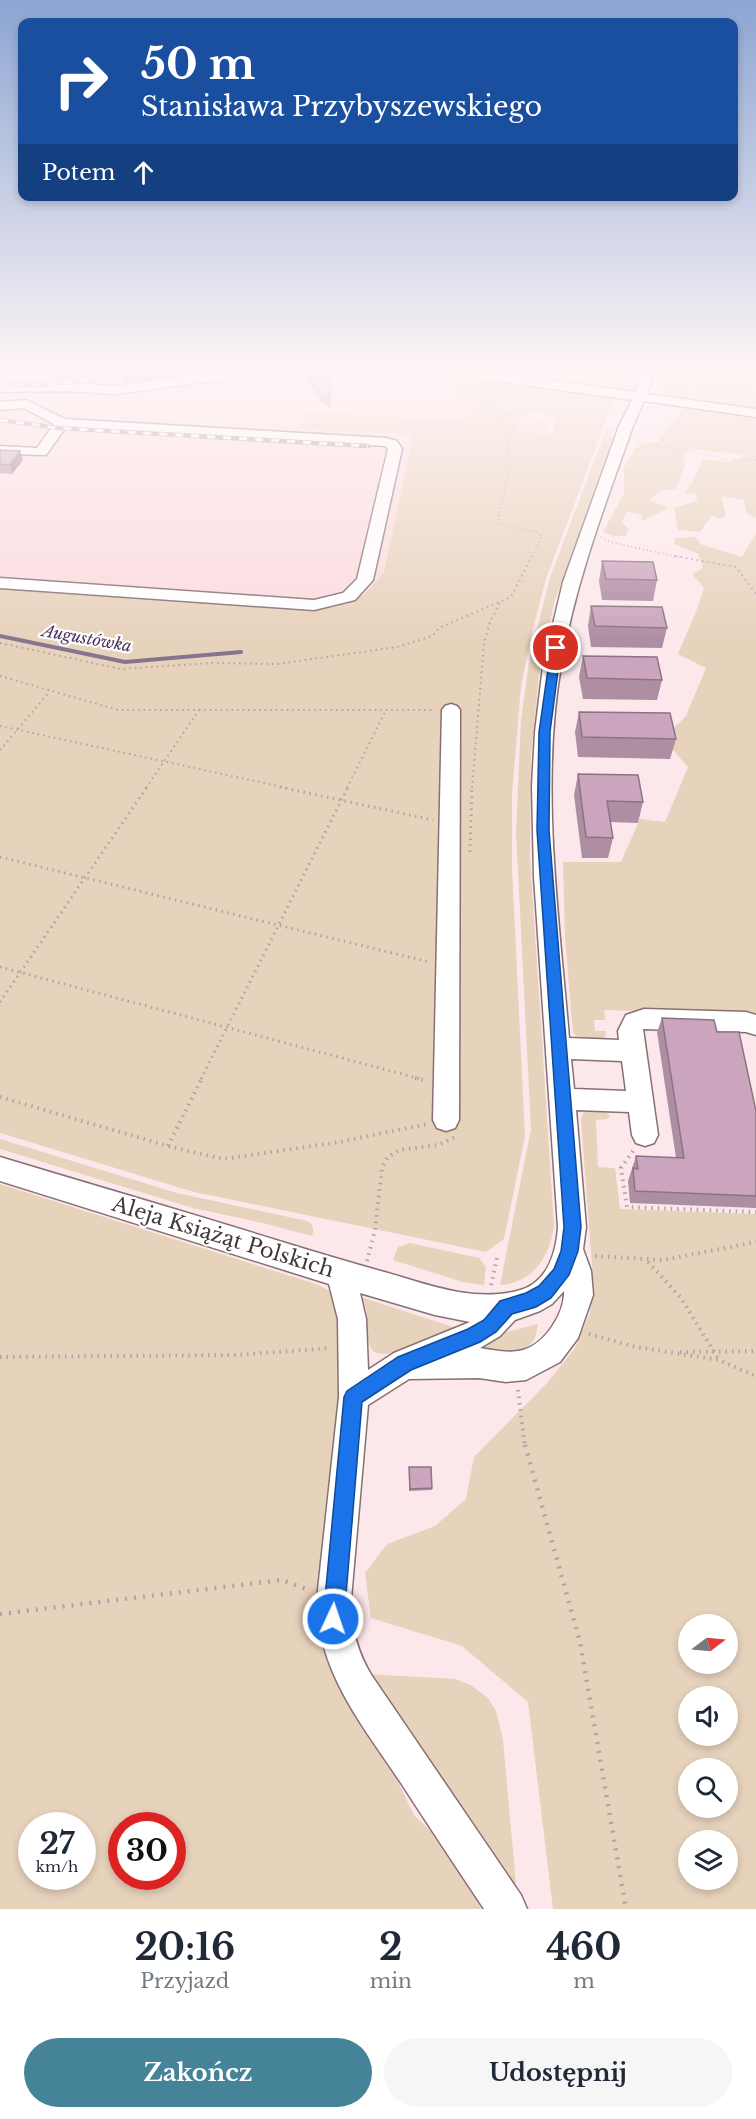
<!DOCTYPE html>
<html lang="pl">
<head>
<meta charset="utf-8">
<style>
	body { margin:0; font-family:"Libre Baskerville",serif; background:#f6f6f7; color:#1f2937; height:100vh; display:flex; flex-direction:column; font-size:22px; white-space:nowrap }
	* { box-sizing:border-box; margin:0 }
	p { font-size:20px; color:#747a83 }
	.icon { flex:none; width:33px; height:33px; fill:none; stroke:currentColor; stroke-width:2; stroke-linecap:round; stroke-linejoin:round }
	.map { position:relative; height:1909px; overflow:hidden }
	.sheet { display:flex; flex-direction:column; background:#fff; flex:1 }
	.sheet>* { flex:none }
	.top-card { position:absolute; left:18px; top:18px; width:720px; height:183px; border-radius:12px; box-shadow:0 3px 9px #0003; background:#1a4fa0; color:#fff; overflow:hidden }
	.needle { width:39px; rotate:74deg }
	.buttons { position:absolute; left:678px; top:1614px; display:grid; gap:12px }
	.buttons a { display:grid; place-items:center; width:60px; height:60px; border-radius:50%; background:#fff; box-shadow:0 3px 9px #0003; font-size:30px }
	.speed { position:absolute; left:18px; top:1812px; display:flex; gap:12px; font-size:30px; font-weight:700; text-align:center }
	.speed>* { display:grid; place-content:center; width:78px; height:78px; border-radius:50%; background:#fff; box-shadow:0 3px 9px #0003; line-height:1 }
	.speed small { font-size:15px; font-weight:400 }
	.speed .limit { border:9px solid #d22; background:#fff; color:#111 }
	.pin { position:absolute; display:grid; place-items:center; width:51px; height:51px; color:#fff; margin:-26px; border:3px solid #fff; border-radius:50%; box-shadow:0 2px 6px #0007 }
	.me { position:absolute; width:66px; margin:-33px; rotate:3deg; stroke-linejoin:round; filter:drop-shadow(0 0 4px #0008) }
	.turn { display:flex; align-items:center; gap:21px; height:126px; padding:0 24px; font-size:27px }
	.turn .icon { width:78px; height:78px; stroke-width:2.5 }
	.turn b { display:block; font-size:42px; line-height:51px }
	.then { display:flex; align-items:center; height:57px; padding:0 24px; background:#0003; gap:12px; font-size:22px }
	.eta { display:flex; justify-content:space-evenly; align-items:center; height:102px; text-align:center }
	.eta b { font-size:36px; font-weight:700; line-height:42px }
	.primary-button { display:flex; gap:12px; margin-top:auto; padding:12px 24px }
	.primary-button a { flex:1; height:69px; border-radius:36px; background:#448398; color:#fff; font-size:24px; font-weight:700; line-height:69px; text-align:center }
	.primary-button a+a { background:#f6f6f7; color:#1f2937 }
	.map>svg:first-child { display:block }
	.built { fill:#fcdbdf }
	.green { fill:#e7d2bc; fill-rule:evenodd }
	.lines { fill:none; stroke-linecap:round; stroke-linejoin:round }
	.stream { stroke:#86758e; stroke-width:4 }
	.minor-casing { stroke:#867073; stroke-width:3 }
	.path-far4 { stroke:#b2a2a5; stroke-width:1.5; stroke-dasharray:1 3; stroke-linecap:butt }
	.path-far3 { stroke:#b2a2a5; stroke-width:2; stroke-dasharray:1.5 4; stroke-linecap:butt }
	.path-far2 { stroke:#b2a2a5; stroke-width:3; stroke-dasharray:1.5 4.5; stroke-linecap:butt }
	.path-far1 { stroke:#b2a2a5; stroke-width:4; stroke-dasharray:1.5 5; stroke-linecap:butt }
	.path { stroke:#b2a2a5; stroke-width:4.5; stroke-dasharray:2 7; stroke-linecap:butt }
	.minor { fill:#fff; fill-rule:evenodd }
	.rail-casing { stroke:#9c8d8f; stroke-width:4.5 }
	.rail { stroke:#fff; stroke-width:3; stroke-dasharray:8; stroke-linecap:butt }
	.wall { fill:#ae8ea3 }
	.shaded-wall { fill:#8d7484 }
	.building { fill:#caa5bd; stroke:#8d7484; stroke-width:1.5 }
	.route { fill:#1a73e8; stroke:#114b97; stroke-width:1.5 }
	.labels { text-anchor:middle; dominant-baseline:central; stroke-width:4.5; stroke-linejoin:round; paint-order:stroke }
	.far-water-label { font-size:16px; font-style:italic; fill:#4e3261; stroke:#fff }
	.near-street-label { font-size:21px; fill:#43393b; stroke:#fff }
</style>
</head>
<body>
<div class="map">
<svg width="756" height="1909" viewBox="0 0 756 1909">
	<rect width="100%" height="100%" fill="#fce8eb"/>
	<g class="built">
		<polygon points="0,374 440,374 475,415 451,420 302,429 413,435 384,572 365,594 335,607 306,608 0,586"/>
		<polygon points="520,418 550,420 548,434 517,432"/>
	</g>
	<g class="green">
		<path d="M440 374H465L481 377 484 374H622V392L615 396 545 582 532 632 521 686 512 794V867L525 1136 504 1239 486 1252 194 1192 0 1133V586L306 608 335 607 365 594 384 572 413 435 301 429 306 412 451 420 475 415ZM544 413 555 420 552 434 517 431 520 418H544L516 417 514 415Z"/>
		<polygon points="665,374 694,374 690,402 665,394 661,386"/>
		<polygon points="697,374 756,374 756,409 694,401"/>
		<polygon points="689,410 756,419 756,518 747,514 744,500 721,496 726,515 720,519 712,515 700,532 678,530 674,508 697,501 696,494 684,493 694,480 703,459 730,462 748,455 691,449 683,455 685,465 676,489 662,490 649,500 669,508 642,521 642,515 627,512 622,522 629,529 626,536 613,536 603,532 624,493 624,467 639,444 658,442 670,422 676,420 681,411"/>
		<path d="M606 430H612L610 436 613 437 554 603 539 674 531 756 530 857 554 1226C550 1256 533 1283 500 1285L531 1129 516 833 521 720 529 662 550 577Z"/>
		<path d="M756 533V1015L604 1010 605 1020H594L595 1031H606L605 1037C597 1043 579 1041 573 1032L565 939 563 862H621L640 819 665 822 688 767 663 739 686 716 706 668 678 654 698 607 704 588 692 574 703 568 698 554 674 544 675 538 696 537 700 544 742 557Z"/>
		<path d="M590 1110 604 1111 610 1116 608 1119 596 1120 598 1167 615 1168 620 1209 756 1214V1909H553L528 1702 462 1646 371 1618 365 1573 387 1544 435 1526 466 1499 474 1457 548 1382 575 1348 590 1313 593 1280 581 1120 583 1113ZM688 1624H728V1664H688ZM688 1696H728V1736H688ZM688 1768H728V1808H688ZM688 1840H728V1880H688Z"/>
		<path d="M0 1139 177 1193 307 1221C314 1225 314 1229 312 1236L267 1224 193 1208 0 1149Z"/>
		<path d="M0 1184 319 1285 334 1294 341 1306 340 1377 321 1620 334 1670 353 1711 387 1759 414 1815 436 1836 474 1894 481 1909H0ZM32 1826H82V1876H32ZM122 1826H172V1876H122Z"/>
		<polygon points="410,1243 479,1258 486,1267 484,1285 463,1282 393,1260 398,1247"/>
		<path d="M361 1297 453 1327 467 1328C447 1335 397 1359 377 1353 372 1352 371 1348 369 1343 364 1328 371 1312 361 1297Z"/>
		<polygon points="538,1324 535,1338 524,1353 499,1356 472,1346 502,1333"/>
		<polygon points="364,1674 456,1679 472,1686 488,1698 496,1711 503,1740 516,1885"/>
	</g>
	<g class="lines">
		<polyline class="stream" points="0,636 125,662 241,652"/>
		<g class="minor-casing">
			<g id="minor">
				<polygon points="206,374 241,374 235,378 115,394 67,391 0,392 0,384 67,383 115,386"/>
				<path d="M468 374H502L635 392 638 386V374H650V386L647 394 756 409V417L644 401 633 426C605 505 575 583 561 666 540 788 559 916 569 1038L619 1040 618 1031 626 1015 644 1009 746 1012 756 1015V1035L746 1032 643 1029 658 1135 654 1143 645 1146 636 1143 632 1135 629 1112 576 1110 586 1227 583 1249 591 1271 593 1295 578 1338 560 1362 526 1380 506 1382 479 1378 409 1379 368 1405 351 1599C351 1628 357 1652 372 1676L521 1895 527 1909H484C456 1867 428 1825 401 1783 363 1726 317 1671 317 1599L339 1397 338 1319 329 1284 0 1181V1157C93 1185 186 1212 279 1241 315 1252 351 1263 388 1273 429 1285 473 1302 517 1291 547 1284 556 1254 558 1227L534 877 532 786 535 732 543 666 563 582 619 426 632 400 474 378ZM571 1059 622 1061 626 1091 574 1089ZM564 1291C565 1313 545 1344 523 1350 509 1354 493 1350 480 1348L500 1336 515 1320 540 1311 552 1304ZM360 1293 435 1315 470 1322 394 1353 368 1370 366 1319Z"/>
				<polygon points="26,400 65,419 386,438 397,441 402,449 373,580 355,600 314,610 0,588 0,578 314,600 343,593 357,579 388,449 385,446 66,427 46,455 0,454 0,446 37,448 54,424 24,408 0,410 0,402"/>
				<polygon points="451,704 457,706 460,710 459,1120 455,1128 446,1131 437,1128 433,1120 442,710 445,706"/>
			</g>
		</g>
		<g class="path-far4">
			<polyline points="477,387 501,415 525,416"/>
			<polyline points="495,411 508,442 510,466 498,521 501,525 537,532 542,537 531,558"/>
			<polyline points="637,441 726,459 756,460"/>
			<polyline points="634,450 651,445"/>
			<polyline points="601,537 611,542 682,558"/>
		</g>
		<g class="path-far3">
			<polyline points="675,556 736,567 756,594"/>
			<polyline points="0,643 121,669 210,663 277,664 397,647 432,636 439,628 511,597 532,556"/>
			<polyline points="0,676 118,710 434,710"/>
			<polyline points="0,726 287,788"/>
			<polyline points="0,750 50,691"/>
			<polyline points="146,788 199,710"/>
			<polyline points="347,788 386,710"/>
			<polyline points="472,788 484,644 490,622 500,602"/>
		</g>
		<g class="path-far2">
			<polyline points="280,787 433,820"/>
			<polyline points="470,852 472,787"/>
			<polyline points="0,857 429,962"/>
			<polyline points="0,967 421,1079"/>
			<polyline points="0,1002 147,787"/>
			<polyline points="201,1079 348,787"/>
		</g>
		<g class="path-far1">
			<polyline points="415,1078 427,1081"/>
			<polyline points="0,1097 168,1146 223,1159 340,1142 427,1124"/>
			<polyline points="168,1146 202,1078"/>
			<polyline points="633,1151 621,1168 627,1207 756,1212"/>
			<polyline points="595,1256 664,1260 756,1242"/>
			<polyline points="367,1261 375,1230 382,1168 387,1158 399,1150 438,1145 456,1137"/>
			<polyline points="648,1262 681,1298 719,1360"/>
			<polyline points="491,1285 497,1258"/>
			<polyline points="589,1334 636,1347 719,1360 756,1376"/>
			<polyline points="680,1352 756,1351"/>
			<polyline points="0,1357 238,1355 331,1348"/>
			<polyline points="518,1390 525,1447"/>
		</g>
		<g class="path">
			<polyline points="525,1445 580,1642 626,1909"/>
			<polyline points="0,1614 282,1580 309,1590"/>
		</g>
		<use href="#minor" class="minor"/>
		<g class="rail-casing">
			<g id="rail">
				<polyline points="0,385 46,385 146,374"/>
				<polyline points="0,420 58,428 368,446"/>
			</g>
		</g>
		<use href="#rail" class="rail"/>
	</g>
	<g class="wall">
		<polygon points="302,374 337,374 332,376 330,408 320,400"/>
		<polygon points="0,450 20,451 23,460 12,474 0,473"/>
		<polygon points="602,561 657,580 653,601 602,600 599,581"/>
		<polygon points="591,606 667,628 662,648 591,647 588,626"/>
		<polygon points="583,656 662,680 657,700 583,699 579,677"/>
		<polygon points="579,712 676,739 670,759 578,757 575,732"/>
		<polygon points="578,774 643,802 638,823 610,822 613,838 608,858 582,858 574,795"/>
		<polygon points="662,1018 717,1032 756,1111 756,1208 630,1203 628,1181 636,1156 676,1158 657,1032"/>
		<polygon points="409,1467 432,1488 432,1490 409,1491"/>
	</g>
	<g class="shaded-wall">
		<polygon points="58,374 92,374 93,376 59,380"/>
		<polygon points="136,374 184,374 184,375 123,383 122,376"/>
		<polygon points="20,451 23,460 12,474 10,465"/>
	</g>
	<g class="building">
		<polygon points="122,374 136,374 122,376"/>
		<polygon points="307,374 331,374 330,399 319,392"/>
		<polygon points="0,450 20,451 10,465 0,464"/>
		<polygon points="602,561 653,562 657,580 606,579"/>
		<polygon points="591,606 662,607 667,628 595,626"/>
		<polygon points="583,656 657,657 662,680 587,678"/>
		<polygon points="579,712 670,713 676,739 582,737"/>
		<polygon points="578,774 638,775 643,802 607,801 613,838 586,837"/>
		<polygon points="662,1018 714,1020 717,1032 739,1032 756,1111 756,1196 635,1191 633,1168 638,1169 636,1156 684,1158"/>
		<polygon points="409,1467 431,1467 432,1488 410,1489"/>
	</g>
	<linearGradient id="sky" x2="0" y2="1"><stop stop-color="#8ca5d2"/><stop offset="0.58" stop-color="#fef5f6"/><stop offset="1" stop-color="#fef5f6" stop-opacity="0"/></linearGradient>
	<rect width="756" height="641" fill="url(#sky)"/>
	<polygon class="route" points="556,644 561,648 550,732 549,830 581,1227 578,1251 569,1275 551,1298 536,1307 512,1314 496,1332 480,1342 411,1370 362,1402 344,1619 341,1626 333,1629 326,1626 323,1619 344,1397 347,1391 398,1357 468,1329 484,1320 500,1301 526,1293 539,1286 554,1269 561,1251 564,1227 537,830 539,732 551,648"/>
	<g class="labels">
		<g class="far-water-label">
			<text transform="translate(87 638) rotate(10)">Augustówka</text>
		</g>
		<g class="near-street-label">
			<text transform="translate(223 1237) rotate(17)">Aleja Książąt Polskich</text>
		</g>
	</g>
</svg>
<div class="buttons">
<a><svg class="needle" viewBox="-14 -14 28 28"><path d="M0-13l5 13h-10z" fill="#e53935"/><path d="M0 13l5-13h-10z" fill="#747a83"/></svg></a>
<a><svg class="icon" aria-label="sound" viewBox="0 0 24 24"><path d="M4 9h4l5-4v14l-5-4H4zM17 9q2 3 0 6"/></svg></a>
<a><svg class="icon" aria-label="search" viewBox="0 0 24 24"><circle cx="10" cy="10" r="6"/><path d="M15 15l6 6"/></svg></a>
<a><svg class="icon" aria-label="layers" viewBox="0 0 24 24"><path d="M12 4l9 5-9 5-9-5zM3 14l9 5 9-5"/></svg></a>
</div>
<div class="speed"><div>27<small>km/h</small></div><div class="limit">30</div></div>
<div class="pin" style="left:556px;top:648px;background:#d93025"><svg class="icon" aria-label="arrive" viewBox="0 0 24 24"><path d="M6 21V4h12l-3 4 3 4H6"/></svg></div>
<svg class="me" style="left:333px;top:1619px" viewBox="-20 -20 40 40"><circle r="17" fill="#1a73e8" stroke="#fff" stroke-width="3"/><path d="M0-11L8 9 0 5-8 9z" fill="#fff"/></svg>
<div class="top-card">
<div class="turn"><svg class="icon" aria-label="right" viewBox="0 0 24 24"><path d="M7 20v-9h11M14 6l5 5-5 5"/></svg><div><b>50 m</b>Stanisława Przybyszewskiego</div></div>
<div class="then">Potem<svg class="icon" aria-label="ahead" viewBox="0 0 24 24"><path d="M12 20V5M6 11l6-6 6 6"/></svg></div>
</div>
</div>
<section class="sheet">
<div class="eta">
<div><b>20:16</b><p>Przyjazd</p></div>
<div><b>2</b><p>min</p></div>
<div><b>460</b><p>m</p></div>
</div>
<div class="primary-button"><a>Zakończ</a><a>Udostępnij</a></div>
</section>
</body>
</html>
